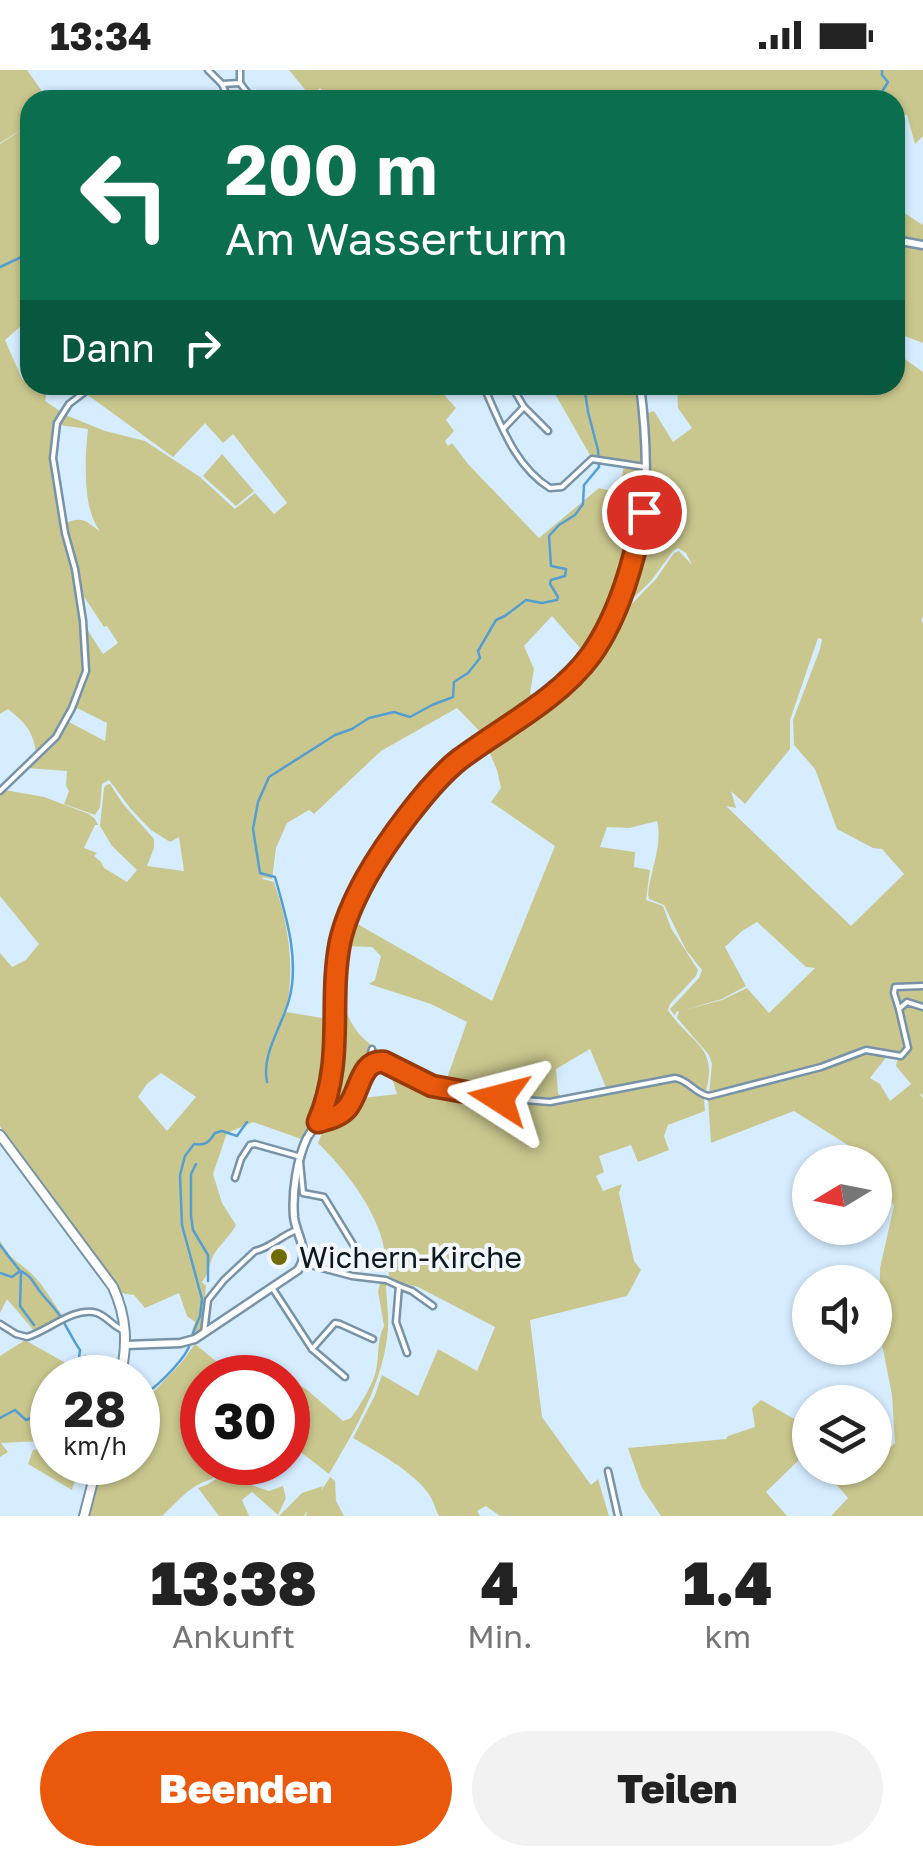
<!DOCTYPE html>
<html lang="de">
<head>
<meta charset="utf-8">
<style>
	body { margin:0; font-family:"Golos Text",sans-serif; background:#f2f2f2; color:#222; height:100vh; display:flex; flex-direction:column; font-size:38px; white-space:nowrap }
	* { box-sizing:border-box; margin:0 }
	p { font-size:32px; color:#767676 }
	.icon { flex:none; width:55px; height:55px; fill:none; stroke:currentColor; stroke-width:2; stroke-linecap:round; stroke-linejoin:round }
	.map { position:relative; height:1446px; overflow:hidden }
	.details { display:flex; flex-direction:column; background:#fff; flex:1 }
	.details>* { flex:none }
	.top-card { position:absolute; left:20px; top:20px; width:885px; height:305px; border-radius:30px; box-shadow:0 2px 8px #0004; background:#0b6e4f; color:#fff; overflow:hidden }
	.needle { width:65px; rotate:260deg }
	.buttons { position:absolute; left:792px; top:1075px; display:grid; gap:20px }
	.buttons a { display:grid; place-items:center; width:100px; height:100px; border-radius:50%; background:#fff; box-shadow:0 2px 8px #0004; font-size:50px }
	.speed { position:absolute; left:30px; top:1285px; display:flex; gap:20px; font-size:50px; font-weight:700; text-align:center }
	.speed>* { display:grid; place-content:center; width:130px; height:130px; border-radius:50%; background:#fff; box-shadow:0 2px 8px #0004; line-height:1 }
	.speed small { font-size:25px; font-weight:400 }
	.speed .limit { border:15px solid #d22; background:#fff; color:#111 }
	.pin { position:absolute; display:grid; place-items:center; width:85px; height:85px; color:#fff; margin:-42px; border:5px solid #fff; border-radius:50%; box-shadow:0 2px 10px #0007 }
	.me { position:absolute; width:110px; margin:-55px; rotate:279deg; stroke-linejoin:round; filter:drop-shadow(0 0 8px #0008) }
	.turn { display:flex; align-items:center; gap:35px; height:210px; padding:0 40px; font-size:45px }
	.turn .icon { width:130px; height:130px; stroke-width:2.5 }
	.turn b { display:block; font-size:70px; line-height:85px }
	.then { display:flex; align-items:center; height:95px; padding:0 40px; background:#0003; gap:20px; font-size:38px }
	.eta { display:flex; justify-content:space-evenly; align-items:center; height:170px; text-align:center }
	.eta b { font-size:60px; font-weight:800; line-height:70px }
	.cta { display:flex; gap:20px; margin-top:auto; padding:20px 40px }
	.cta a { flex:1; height:115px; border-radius:60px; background:#ea580c; color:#fff; font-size:40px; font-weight:800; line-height:115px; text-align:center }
	.cta a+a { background:#f2f2f2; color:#222 }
	.status { display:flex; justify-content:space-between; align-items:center; height:70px; padding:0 50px; background:#fff; direction:ltr }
	.status svg { height:28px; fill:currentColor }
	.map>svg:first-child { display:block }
	.green { fill:#cac78e; fill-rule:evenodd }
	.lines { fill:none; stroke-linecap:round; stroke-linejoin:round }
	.stream { stroke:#559ed1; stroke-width:2.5 }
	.street-casing { stroke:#7893a7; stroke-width:9 }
	.secondary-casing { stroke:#7893a7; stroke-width:11 }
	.primary-casing { stroke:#7893a7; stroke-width:12 }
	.street { stroke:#fff; stroke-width:4 }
	.secondary { stroke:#fff; stroke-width:6 }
	.primary { stroke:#fff; stroke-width:8 }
	.route-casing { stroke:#983908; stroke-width:25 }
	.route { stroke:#ea580c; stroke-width:18 }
	.poi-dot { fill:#706a05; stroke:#f2f7fc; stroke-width:4 }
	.labels { text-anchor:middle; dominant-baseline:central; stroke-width:8; stroke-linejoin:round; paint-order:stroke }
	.poi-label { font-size:30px; fill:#0d181f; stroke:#f2f7fc; text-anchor:start }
</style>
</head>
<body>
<div class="status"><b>13:34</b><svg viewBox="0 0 49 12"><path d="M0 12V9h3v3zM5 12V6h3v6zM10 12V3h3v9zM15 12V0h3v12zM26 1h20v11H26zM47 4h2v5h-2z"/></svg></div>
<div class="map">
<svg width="923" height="1446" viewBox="0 0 923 1446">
	<rect width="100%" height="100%" fill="#d6edff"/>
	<g class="green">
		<path d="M0 0H27L48 30H30V248L5 270 22 309 30 303V315H48L45 331 60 341C38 406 77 492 82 560 83 575 87 591 83 606 80 618 73 630 68 641 60 658 51 672 36 683 33 660 25 653 8 639L0 644V74L29 55 0 73Z"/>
		<polygon points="289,0 923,0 923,66 915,74 907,45 899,43 895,47 899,69 895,75 895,30 330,30 320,18 311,27"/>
		<polygon points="895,137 923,155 923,172 895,167"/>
		<polygon points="895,172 923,177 923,273 902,265 895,275"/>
		<path d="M895 282 923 302V547L921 550 923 553V915L914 914 913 916 923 917V1025L919 1023 923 1028V1446H831L848 1428 822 1398H875V1390L895 1373 892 1325 879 1259 880 1198 894 1136 875 1100V1092H872L870 1089 794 1041 711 1073 708 1028 786 1008 837 990 875 980 888 985 870 1008 880 1014 890 1031 911 1014 896 996 897 991 907 981H901L894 986 876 977 836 988 790 1004 709 1024 712 994 709 985 677 948 679 941 676 942 675 946 670 939 699 908 702 900 686 880 664 835 649 829 648 825C650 801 663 775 657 751L629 758 607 757 600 777 635 782 634 797 650 800 646 830 663 836 671 858 698 900 696 906 670 934 668 940C690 974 720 975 705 1024L678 1006 607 1020 590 979 556 999 558 1023 563 1029C535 1033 453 1022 427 1011 412 1004 398 996 384 988 349 992 362 1036 325 1047 326 1035 332 1021 334 1008 338 978 339 948 339 917 350 964 362 971 402 994 417 1002 429 1009 446 1011L467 952 431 934 369 914 375 910 381 886 372 877 342 876C345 840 369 806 389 777L366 819 354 852 492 931 555 776 491 732 501 718 497 700 486 674 538 636 599 576 611 555 656 509 674 483 679 481 692 495 686 483 678 478 673 481 651 511 616 545 647 444 645 344 654 341 673 372 692 358 678 338 677 315H895ZM818 568 822 569 820 579 793 650 794 675 815 699 837 759 873 778 882 779 904 804 851 856 726 736 736 738 731 721 745 734 790 679V650ZM757 852 806 897 815 898 769 943 747 918 722 930 684 940 722 929 746 916 725 877 742 861Z"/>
		<path d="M136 315H435L456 338 446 350 454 361 445 371 448 376 452 373 468 394 539 468 599 418 619 423 624 395 643 398C643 463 621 532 587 586L552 546 524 576 534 599 530 623 537 633 486 668 457 638 381 681 314 744 309 740 287 753 276 778 272 809 262 807 263 809 274 812C289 856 295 897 286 942L334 950C331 993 329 1033 301 1069L253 1052 227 1063 213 1104 222 1133 236 1155C230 1166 217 1178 213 1186 209 1195 209 1203 202 1212L206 1216 202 1261 195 1268H190L195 1252 187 1246 179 1223 145 1238 134 1225 120 1223 104 1196 15 1081 0 1056V883L12 897 26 890 39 874 0 826V724L5 720 44 727 89 744 95 749 98 755H95L84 778 97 783 94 786 101 792 104 798 127 812 137 800 112 776 100 756 104 718 106 715 110 714 123 734 154 769V778L147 796 184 801 179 767 170 772 151 760 130 738 109 710 102 714 100 737 95 745 64 734 69 721 66 716 67 701 26 698 51 674 67 651 105 671 107 653 75 637 88 600 85 556 103 584 118 573 107 556 104 557 79 519 66 453C84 445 87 453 100 461 82 439 85 386 88 359L59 355 63 344 105 361 145 371 200 407 235 439 255 423 274 444 287 433 233 364 223 373 205 353 173 387 85 323C101 314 119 319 136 315ZM161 1003 196 1027 167 1061 138 1027 147 1014Z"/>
		<polygon points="550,315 638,315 641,348 641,392 637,394 591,387"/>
		<polygon points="222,384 254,421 236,436 203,406"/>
		<path d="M388 996 429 1017 486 1028 546 1034 675 1009 704 1028 705 1041 668 1055 664 1066 669 1080 638 1092 631 1075 599 1086 604 1102 596 1106 603 1121 622 1114 619 1123 634 1191 641 1200 627 1226 530 1250 542 1347 591 1415 598 1409 609 1446H500L486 1436 477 1441 480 1446H439C435 1439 433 1429 428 1423 410 1399 378 1383 353 1368L375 1325 382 1305 418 1326 438 1279 477 1301 495 1257 418 1217 390 1210C387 1195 385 1178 380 1163 368 1129 344 1099 318 1073L323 1060 342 1048 355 1029 397 1024Z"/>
		<polygon points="0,1171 10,1186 31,1203 41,1214 64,1248 36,1263 7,1229 0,1243"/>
		<path d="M381 1211H386C386 1227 389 1243 388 1259 384 1312 355 1360 329 1404L298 1380 288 1366V1309L306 1319 343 1351 351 1348C360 1335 370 1320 375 1304 380 1288 376 1271 384 1256L378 1221Z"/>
		<polygon points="25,1270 78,1300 85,1284 107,1304 116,1307 52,1308 52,1359 38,1364 42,1371 1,1373 8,1382 0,1387 0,1286"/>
		<path d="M195 1274 228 1301 231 1307H223L213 1302 211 1307 202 1308V1354L199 1358 202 1362V1392L224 1393C212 1415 210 1406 193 1418 182 1425 172 1437 162 1446H88L102 1393 138 1392V1354L159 1357 141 1335 182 1292Z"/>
		<polygon points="761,1330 810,1358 810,1387 805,1384 766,1422 787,1446 661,1446 642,1418 628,1378 726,1369 728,1366 755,1357 752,1338"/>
		<polygon points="52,1376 52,1392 80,1393 72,1420 28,1394 33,1380"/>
		<path d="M227 1393H244L242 1412 269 1421 283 1416 286 1428 278 1445 252 1422 242 1430 249 1446H219L198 1418C214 1413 220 1407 227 1393Z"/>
		<polygon points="330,1407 335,1411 336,1431 344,1446 306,1446 307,1441 304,1446 279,1446 302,1423 323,1416 321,1421"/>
	</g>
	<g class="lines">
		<g class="stream">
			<polyline points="882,0 882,5 888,12 883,20 884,30"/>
			<polyline points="0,197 30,183"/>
			<path d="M267 1012C261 985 282 956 289 930 300 890 286 846 275 807L260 803 253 759 258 732 269 707 335 665 352 659 369 648 394 642 410 647 432 635 453 627 454 612 468 603 480 588 478 581 496 550 505 546 526 530 542 533 557 530 558 527 550 514 551 510 565 506 566 499 551 496 549 466 559 455 575 445 583 434 584 415 599 397 598 380 588 342 584 315"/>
			<polyline points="196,1094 191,1104 191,1146 193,1160 208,1185 208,1211"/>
			<path d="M0 1175 20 1201C33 1206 33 1214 42 1224 49 1233 58 1241 63 1251 69 1261 73 1270 80 1280L79 1288 67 1308"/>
			<polyline points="21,1202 20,1236 34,1255"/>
			<polyline points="0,1203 12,1207 20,1201"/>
			<path d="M193 1263 200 1246 202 1229 182 1155 180 1105 185 1086 194 1074C206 1076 209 1072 215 1063L222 1061 237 1066 247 1052"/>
			<path d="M138 1327C152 1323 182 1292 189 1277"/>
			<polyline points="0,1348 15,1340 26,1350 31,1348 42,1333 52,1326"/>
			<polyline points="31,1348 43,1362 52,1358"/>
		</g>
		<g class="street-casing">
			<g id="street">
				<polyline points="208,0 222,14 240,13"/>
				<polyline points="240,13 253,30"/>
				<polyline points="240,13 240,0"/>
				<polyline points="222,14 229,30"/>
				<polyline points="254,315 258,320"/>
				<path d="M483 315C500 352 514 396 550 418L562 417 592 389 645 397"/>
				<polyline points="511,315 524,337 548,361"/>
				<polyline points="503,359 524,337"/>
				<polyline points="0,721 56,667 72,638 86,601 83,551 75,499 65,463 53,388 57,353 69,334 90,318 133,315"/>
				<polyline points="899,939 894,923 895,917 923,916"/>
				<polyline points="368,995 372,979"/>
				<path d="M318 1052C325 1050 335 1048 341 1043 360 1030 357 999 378 991L438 1018 499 1028 550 1032 675 1008C689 1010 695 1024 709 1026L821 997 866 980 901 986 908 978 899 939 907 932 923 937"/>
				<polyline points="300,1092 303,1123 324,1127 354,1176"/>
				<polyline points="235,1108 241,1089 250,1075 255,1074 301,1087"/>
				<polyline points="303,1193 352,1206 386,1210 399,1216 396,1252 407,1283"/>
				<polyline points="399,1216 412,1221 433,1236"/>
				<polyline points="273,1219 312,1279 345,1307"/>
				<path d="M0 1254 16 1264 27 1267C48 1261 74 1236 97 1243 108 1247 113 1257 125 1261"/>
				<path d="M204 1263 208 1230 224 1210 255 1181C270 1178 282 1165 297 1160"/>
				<polyline points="312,1279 335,1253 340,1254 373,1269"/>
				<polyline points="608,1401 618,1446"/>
			</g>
		</g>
		<g class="secondary-casing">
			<g id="secondary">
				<polyline points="895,170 923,175"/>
				<path d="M309 1065C357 995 317 908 351 836 373 790 416 729 453 694 468 681 487 672 504 660 530 642 558 621 580 597 613 563 639 483 644 437 648 397 645 354 640 315"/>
				<path d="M126 1275 180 1273 195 1269 298 1200C311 1182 296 1165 294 1147 292 1122 297 1089 307 1068"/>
			</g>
		</g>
		<g class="primary-casing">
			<g id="primary">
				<path d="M0 1065 113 1217C127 1248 128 1275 120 1308"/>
				<polyline points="84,1446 98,1392"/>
			</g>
		</g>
		<use href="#street" class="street"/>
		<use href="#secondary" class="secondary"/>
		<use href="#primary" class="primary"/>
	</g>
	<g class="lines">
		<g class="route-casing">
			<path id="route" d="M499 1028 432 1016 384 992C360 989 360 1023 347 1038 339 1047 328 1049 318 1052 345 990 328 934 340 872 345 849 355 828 366 808 385 774 429 713 460 689 503 657 559 629 591 585 620 544 634 490 644 442"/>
		</g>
		<use href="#route" class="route"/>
	</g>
	<circle class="poi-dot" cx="279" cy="1187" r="10"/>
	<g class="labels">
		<g class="poi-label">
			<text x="299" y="1187">Wichern-Kirche</text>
		</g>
	</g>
</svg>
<div class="buttons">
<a><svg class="needle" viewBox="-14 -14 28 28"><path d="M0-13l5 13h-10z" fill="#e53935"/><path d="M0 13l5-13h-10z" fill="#767676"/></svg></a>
<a><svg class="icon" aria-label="sound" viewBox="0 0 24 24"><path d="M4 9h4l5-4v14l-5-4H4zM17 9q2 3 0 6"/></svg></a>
<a><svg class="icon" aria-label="layers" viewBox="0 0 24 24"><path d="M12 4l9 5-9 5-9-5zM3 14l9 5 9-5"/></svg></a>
</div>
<div class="speed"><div>28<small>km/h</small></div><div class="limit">30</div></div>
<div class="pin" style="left:644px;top:442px;background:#d93025"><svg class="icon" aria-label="arrive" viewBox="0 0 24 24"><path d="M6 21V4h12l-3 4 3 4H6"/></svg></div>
<svg class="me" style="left:499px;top:1028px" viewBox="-20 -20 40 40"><path d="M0-17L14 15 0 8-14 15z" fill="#ea580c" stroke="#fff" stroke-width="4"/></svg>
<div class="top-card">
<div class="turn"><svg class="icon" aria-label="left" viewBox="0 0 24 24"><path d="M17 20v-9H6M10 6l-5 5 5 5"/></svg><div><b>200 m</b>Am Wasserturm</div></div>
<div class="then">Dann<svg class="icon" aria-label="right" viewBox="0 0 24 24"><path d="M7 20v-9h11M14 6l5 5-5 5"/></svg></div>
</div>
</div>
<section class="details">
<div class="eta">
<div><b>13:38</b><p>Ankunft</p></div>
<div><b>4</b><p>Min.</p></div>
<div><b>1.4</b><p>km</p></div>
</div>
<div class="cta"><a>Beenden</a><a>Teilen</a></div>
</section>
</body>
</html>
